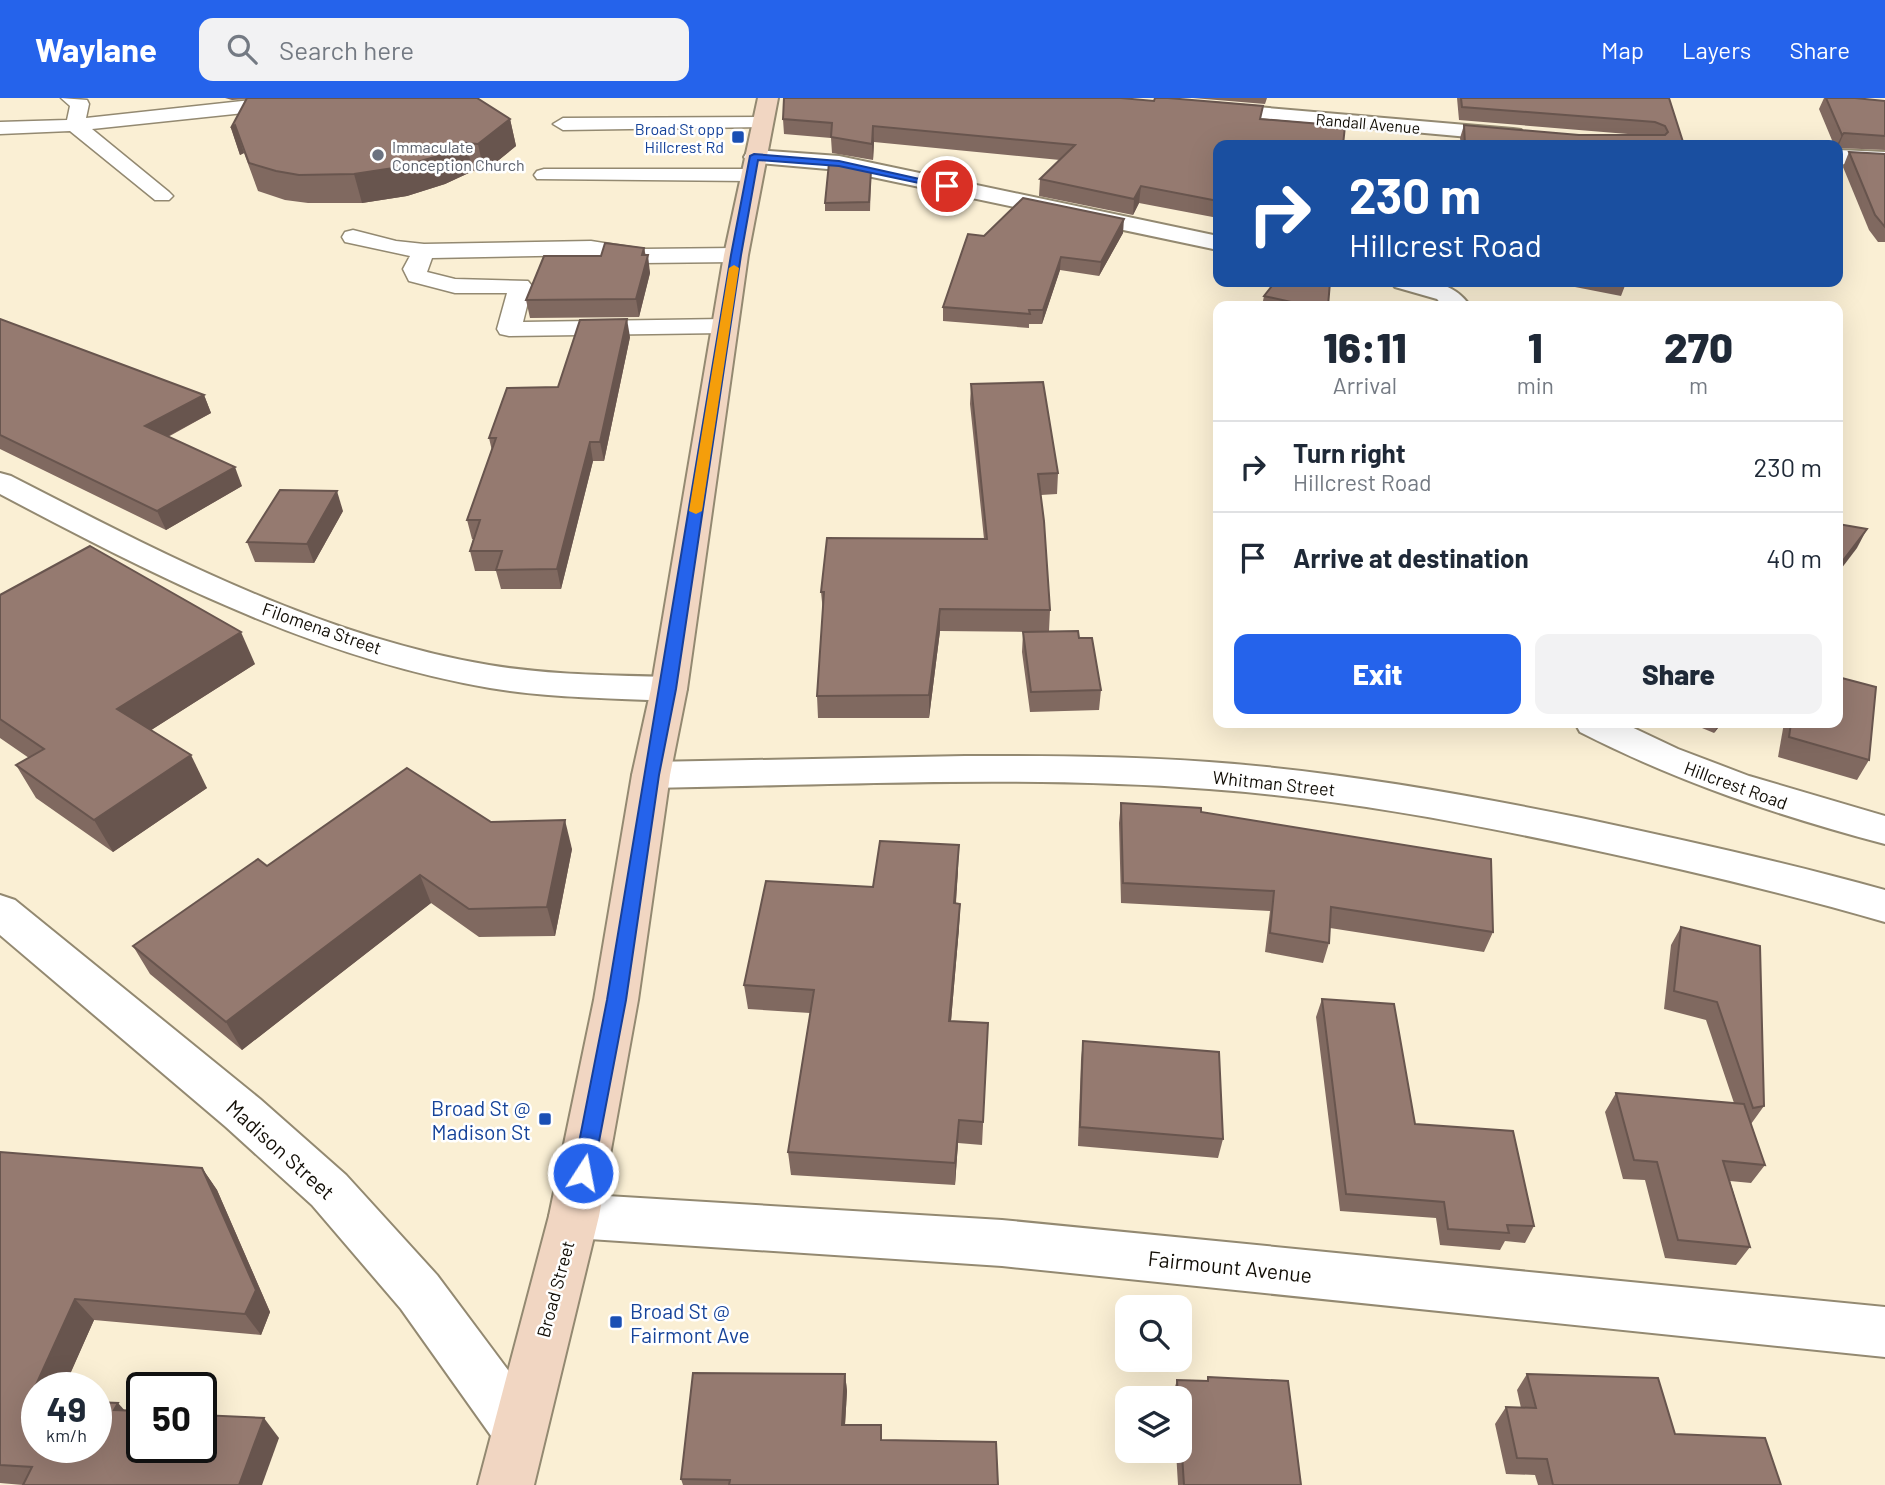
<!DOCTYPE html>
<html lang="en">
<head>
<meta charset="utf-8">
<style>
	body { margin:0; font-family:Barlow,sans-serif; background:#f2f2f3; color:#1f2937; height:100vh; display:flex; flex-direction:column; font-size:26px; white-space:nowrap }
	* { box-sizing:border-box; margin:0 }
	p { font-size:23px; color:#747a83 }
	.icon { flex:none; width:38px; height:38px; fill:none; stroke:currentColor; stroke-width:2; stroke-linecap:round; stroke-linejoin:round }
	.map { position:relative; flex:1; overflow:hidden }
	.panel { position:absolute; left:1213px; top:203px; width:630px; height:427px; display:flex; flex-direction:column; background:#fff; border-radius:14px; box-shadow:0 7px 28px #0002 }
	.panel>* { flex:none }
	.guide { position:absolute; left:1213px; top:42px; width:630px; height:147px; border-radius:14px; box-shadow:0 7px 28px #0002; background:#1a4fa0; color:#fff; overflow:hidden }
	.fabs { position:absolute; left:1115px; top:1197px; display:grid; gap:14px }
	.fabs a { display:grid; place-items:center; width:77px; height:77px; border-radius:14px; background:#fff; box-shadow:0 7px 28px #0002; font-size:35px }
	.speed { position:absolute; left:21px; top:1274px; display:flex; gap:14px; font-size:35px; font-weight:700; text-align:center }
	.speed>* { display:grid; place-content:center; width:91px; height:91px; border-radius:50%; background:#fff; box-shadow:0 7px 28px #0002; line-height:1 }
	.speed small { font-size:18px; font-weight:400 }
	.speed .limit { border:4px solid #111; border-radius:10px; background:#fff; color:#111 }
	.pin { position:absolute; display:grid; place-items:center; width:60px; height:60px; color:#fff; margin:-30px; border:4px solid #fff; border-radius:50%; box-shadow:0 2px 7px #0007 }
	.me { position:absolute; width:77px; margin:-38px; rotate:11deg; stroke-linejoin:round; filter:drop-shadow(0 0 5px #0008) }
	.turn { display:flex; align-items:center; gap:24px; height:147px; padding:0 21px; font-size:32px }
	.turn .icon { width:91px; height:91px; stroke-width:2.5 }
	.turn b { display:block; font-size:49px; line-height:60px }
	.eta { display:flex; justify-content:space-evenly; align-items:center; height:119px; text-align:center }
	.eta b { font-size:42px; font-weight:800; line-height:49px }
	.primary-button { display:flex; gap:14px; margin-top:auto; padding:14px 21px }
	.primary-button a { flex:1; height:80px; border-radius:14px; background:#2563eb; color:#fff; font-size:28px; font-weight:800; line-height:80px; text-align:center }
	.primary-button a+a { background:#f2f2f3; color:#1f2937 }
	ul { padding:0; list-style:none }
	li { display:flex; align-items:center; gap:21px; height:91px; padding:0 21px; border-top:2px solid #e0e1e3 }
	li div { flex:1 }
	li b { display:block; font-size:26px }
	li em { font-style:normal }
	header { display:flex; align-items:center; gap:42px; box-sizing:border-box; height:98px; padding:0 35px; background:#2563eb; color:#fff }
	header strong { font-size:33px }
	nav { display:flex; gap:38px; margin-inline-start:auto; font-size:24px }
	.search { width:490px; height:63px; background:#f2f2f3; display:flex; align-items:center; gap:18px; box-sizing:border-box; padding:0 24px; border-radius:14px; color:#747a83; font-size:26px }
	.map>svg:first-child { display:block }
	.lines { fill:none; stroke-linecap:round; stroke-linejoin:round }
	.service-casing { stroke:#938971; stroke-width:3 }
	.minor-casing { stroke:#938971; stroke-width:4 }
	.secondary-casing { stroke:#938971; stroke-width:4 }
	.service { fill:#fff; fill-rule:evenodd }
	.minor { fill:#fff; fill-rule:evenodd }
	.secondary { fill:#f1d6c2; fill-rule:evenodd }
	.wall { fill:#806960 }
	.shaded-wall { fill:#68554e }
	.building { fill:#957a70; stroke:#68554e; stroke-width:2 }
	.route { fill:#2563eb; stroke:#184099; stroke-width:2 }
	.slow { fill:#f59e0b }
	.transit-dot { fill:#1a4fb4; stroke:#fff; stroke-width:2.5 }
	.worship-dot { fill:#6b7280; stroke:#fff; stroke-width:2.5 }
	.labels { text-anchor:middle; dominant-baseline:central; stroke-width:5; stroke-linejoin:round; paint-order:stroke }
	.far-street-label { font-size:16px; fill:#110d05; stroke:#fff }
	.far-transit-label { font-size:16px; fill:#164399; stroke:#fff; text-anchor:end }
	.far-worship-label { font-size:16px; fill:#5b616d; stroke:#fff; text-anchor:start }
	.street-label { font-size:18px; fill:#110d05; stroke:#fff }
	.near-transit-label { font-size:21px; fill:#164399; stroke:#fff; text-anchor:end }
	.near-street-label { font-size:21px; fill:#110d05; stroke:#fff }
</style>
</head>
<body>
<header>
<strong>Waylane</strong>
<div class="search"><svg class="icon" aria-label="search" viewBox="0 0 24 24"><circle cx="10" cy="10" r="6"/><path d="M15 15l6 6"/></svg>Search here</div>
<nav><a>Map</a><a>Layers</a><a>Share</a></nav>
</header>
<div class="map">
<svg width="1885" height="1387" viewBox="0 0 1885 1387">
	<rect width="100%" height="100%" fill="#faefd4"/>
	<g class="lines">
		<g class="service-casing">
			<g id="service">
				<polygon points="61,0 87,2 89,6 86,20 271,0 296,0 294,4 273,12 92,31 169,94 173,98 169,102 155,102 70,33 0,36 0,24 67,22 70,8"/>
				<polygon points="762,19 772,25 769,29 563,32 553,26 563,20"/>
				<polygon points="544,71 751,71 758,73 761,77 758,81 751,83 537,81 534,77 537,73"/>
				<polygon points="353,132 396,143 424,146 591,143 642,151 736,150 744,152 747,157 744,162 736,164 642,165 591,157 432,160 427,174 455,181 528,183 532,188 523,224 724,221 733,223 736,228 733,233 724,235 509,238 500,236 497,231 507,195 455,195 409,183 403,171 410,158 345,144 342,139 345,134"/>
			</g>
		</g>
		<g class="minor-casing">
			<g id="minor">
				<polygon points="1210,5 1513,31 1521,32 1524,37 1521,42 1513,43 1203,15 1200,11 1203,7"/>
				<polygon points="755,52 839,58 1218,138 1218,152 839,72 747,64 744,59 747,54"/>
				<polygon points="1838,52 1885,54 1885,68 1838,66"/>
				<path d="M1391 184C1422 183 1451 180 1470 208H1443L1437 201 1395 189Z"/>
				<path d="M0 375 11 378C163 456 318 538 489 567 548 577 609 577 669 579L682 583 687 591 682 599 669 603C609 600 549 600 490 590 315 560 155 478 0 396Z"/>
				<path d="M1575 625H1623L1678 651 1749 678 1885 718V746C1779 718 1678 684 1580 634Z"/>
				<path d="M965 658C1046 658 1127 658 1209 664 1334 673 1458 695 1581 720 1683 742 1784 764 1885 792V824C1785 795 1683 771 1580 749 1458 723 1334 700 1209 691 1023 677 837 687 651 690L638 686 632 677 638 668 651 664Z"/>
				<polygon points="0,797 15,802 260,1001 346,1077 437,1177 537,1311 545,1330 537,1349 518,1357 499,1349 401,1211 312,1107 226,1029 0,837"/>
				<polygon points="574,1096 1002,1122 1885,1209 1885,1259 1002,1168 574,1140 557,1134 549,1118 557,1102"/>
			</g>
		</g>
		<g class="secondary-casing">
			<polygon id="secondary" points="758,0 778,0 748,157 687,591 670,677 638,902 599,1118 534,1387 478,1387 549,1118 594,902 632,677 651,591 724,157"/>
		</g>
		<use href="#service" class="service"/>
		<use href="#minor" class="minor"/>
		<use href="#secondary" class="secondary"/>
	</g>
	<g class="wall">
		<polygon points="225,0 477,0 510,21 516,48 484,74 473,73 445,86 407,98 362,105 308,105 285,102 258,93 244,55 240,57 231,30 247,1 232,2"/>
		<polygon points="1193,0 1267,0 1265,6"/>
		<polygon points="1457,0 1669,0 1684,47 1461,47 1460,40 1464,27 1579,37 1640,37 1459,22"/>
		<polygon points="1824,0 1855,0 1885,3 1885,52 1838,50 1838,47 1834,47 1819,11"/>
		<polygon points="783,21 1218,47 1218,120 1139,105 1133,117 1039,98 1040,81 1060,62 874,44 873,62 832,55 831,40 784,36"/>
		<polygon points="1849,54 1885,56 1885,144 1878,144 1869,132 1843,69"/>
		<polygon points="871,82 870,113 825,113 825,105"/>
		<polygon points="1123,135 1099,178 1060,172 1042,226 1029,226 1029,230 943,223 943,209 984,138"/>
		<polygon points="644,150 650,175 639,219 530,220 526,202 601,158"/>
		<polygon points="1577,184 1645,184 1643,188 1626,185 1621,198 1575,189"/>
		<polygon points="1264,198 1328,208 1262,208"/>
		<polygon points="0,221 204,297 211,315 168,339 242,388 166,432 0,351"/>
		<polygon points="630,239 604,363 593,363 561,491 501,491 496,473 475,473 470,453 473,441 472,441 467,422 492,353 489,340 558,289"/>
		<polygon points="971,286 1058,375 1057,396 1041,397 1050,512 1049,533 1079,540 1101,592 1099,612 1030,614 1022,554 1023,534 1034,534 940,533 929,620 818,620 817,598 823,514 821,494 984,441 970,306"/>
		<polygon points="343,413 314,465 255,464 247,444"/>
		<polygon points="0,497 255,566 151,632 207,690 113,754 36,700 16,667 29,660 0,640"/>
		<polygon points="1338,625 1361,625 1361,627"/>
		<polygon points="1690,625 1722,625 1714,635"/>
		<polygon points="1784,625 1838,625 1869,662 1857,682 1778,659"/>
		<polygon points="1121,705 1201,714 1493,834 1484,854 1330,830 1329,845 1323,865 1265,854 1270,813 1121,805 1119,725"/>
		<polygon points="491,724 572,751 555,838 479,839 431,805 242,952 150,876 133,848 267,768"/>
		<polygon points="958,772 956,805 960,806 959,830 951,923 987,948 982,1047 958,1045 955,1087 791,1077 788,1054 810,915 748,911 744,887 873,789"/>
		<polygon points="1681,829 1760,848 1764,1008 1751,1026 1765,1067 1751,1085 1730,1083 1750,1149 1736,1167 1665,1160 1645,1082 1623,1081 1605,1014 1616,995 1734,1005 1706,922 1664,911 1671,847"/>
		<polygon points="1322,901 1415,1026 1534,1128 1525,1145 1505,1143 1500,1152 1440,1147 1436,1120 1340,1113 1316,919"/>
		<polygon points="1083,943 1223,1041 1218,1060 1078,1048 1081,962"/>
		<polygon points="0,1054 202,1070 217,1092 270,1214 261,1237 94,1222 37,1349 125,1312 279,1340 23,1387 0,1385"/>
		<polygon points="845,1276 847,1293 845,1327 881,1327 882,1342 998,1387 683,1387 681,1381"/>
		<polygon points="1527,1276 1675,1336 1781,1387 1538,1387 1535,1377 1506,1376 1495,1326 1506,1309 1521,1310 1517,1292"/>
		<polygon points="1208,1279 1301,1387 1178,1387 1176,1353 1180,1353 1180,1300 1172,1300 1172,1299 1177,1282 1207,1283"/>
	</g>
	<g class="shaded-wall">
		<polygon points="510,21 516,48 484,74 478,46"/>
		<polygon points="235,27 244,55 240,57 231,30"/>
		<polygon points="873,28 874,44 873,62 872,46"/>
		<polygon points="1844,35 1838,49 1838,50 1837,47 1842,37"/>
		<polygon points="466,45 473,73 445,86 407,98 362,105 354,76"/>
		<polygon points="1141,88 1139,105 1133,117 1134,101"/>
		<polygon points="1124,121 1123,135 1099,178 1101,164"/>
		<polygon points="644,150 646,163 648,157 650,175 639,219 636,201"/>
		<polygon points="1061,159 1060,172 1042,226 1043,212"/>
		<polygon points="627,221 630,239 604,363 600,344"/>
		<polygon points="204,297 211,315 153,346 145,328"/>
		<polygon points="590,344 593,363 561,491 557,471"/>
		<polygon points="235,369 242,388 166,432 157,413"/>
		<polygon points="337,393 343,413 314,465 307,446"/>
		<polygon points="1867,431 1857,450 1838,475 1838,469"/>
		<polygon points="940,511 940,533 929,620 929,597"/>
		<polygon points="241,534 255,566 134,643 117,611"/>
		<polygon points="1719,625 1722,625 1714,635"/>
		<polygon points="191,657 207,690 113,754 94,722"/>
		<polygon points="565,722 572,751 555,838 547,809"/>
		<polygon points="959,747 958,772 954,829 954,805"/>
		<polygon points="420,777 431,805 242,952 226,924"/>
		<polygon points="960,806 959,830 949,946 949,923"/>
		<polygon points="959,1022 958,1045 955,1087 955,1065"/>
		<polygon points="202,1070 217,1092 270,1214 261,1237 245,1216"/>
		<polygon points="75,1201 94,1222 64,1290 37,1290 37,1306 30,1300"/>
		<polygon points="845,1276 847,1293 844,1343 842,1327"/>
		<polygon points="118,1305 136,1325 114,1312"/>
		<polygon points="264,1320 279,1340 262,1387 239,1387"/>
	</g>
	<g class="building">
		<polygon points="247,0 477,0 510,21 478,46 466,45 438,58 400,69 354,76 299,77 276,73 249,65 235,27 231,30"/>
		<polygon points="784,0 1121,0 1154,3 1155,0 1168,0 1263,8 1260,21 1345,28 1343,47 1218,47 1218,103 1141,88 1134,101 1040,81 1075,47 873,28 872,46 831,39 832,25 783,21"/>
		<polygon points="1461,0 1669,0 1684,47 1465,47 1464,27 1579,37 1665,37 1668,34 1665,28 1655,24 1462,9"/>
		<polygon points="1826,0 1855,0 1885,3 1885,38 1844,35 1842,37"/>
		<polygon points="1849,54 1885,56 1885,129 1875,117"/>
		<polygon points="829,65 871,73 869,104 825,105"/>
		<polygon points="1023,100 1124,121 1101,164 1061,159 1043,212 1029,212 1030,216 943,209 968,136 984,138"/>
		<polygon points="605,145 644,150 642,157 648,157 636,201 526,202 544,158 601,158"/>
		<polygon points="1275,184 1330,184 1328,208 1309,208 1264,198"/>
		<polygon points="0,221 204,297 145,328 235,369 157,413 0,337"/>
		<polygon points="627,221 600,344 590,344 557,471 496,472 502,453 470,453 480,422 467,422 496,340 489,340 507,290 558,289 580,222"/>
		<polygon points="1043,284 1058,375 1038,376 1044,423 1050,512 940,511 929,597 817,598 824,494 821,494 827,440 987,441 971,286"/>
		<polygon points="280,392 337,393 307,446 247,444"/>
		<polygon points="1838,426 1867,431 1838,469"/>
		<polygon points="90,448 241,534 117,611 191,657 94,722 16,667 44,651 0,621 0,497"/>
		<polygon points="1078,533 1079,540 1092,540 1101,592 1031,594 1023,534"/>
		<polygon points="1838,579 1876,589 1869,662 1789,639 1791,625 1838,625"/>
		<polygon points="407,670 491,724 565,722 547,809 469,811 420,777 226,924 133,848 258,761 267,768"/>
		<polygon points="1121,705 1201,710 1201,714 1491,761 1493,834 1331,809 1329,845 1270,835 1274,793 1123,785"/>
		<polygon points="880,743 959,747 954,805 960,806 949,923 988,925 983,1024 959,1022 955,1065 788,1054 814,892 744,887 766,783 873,789"/>
		<polygon points="1681,829 1760,848 1764,1008 1753,1010 1717,904 1674,893"/>
		<polygon points="1322,901 1394,906 1415,1026 1513,1033 1534,1128 1507,1127 1509,1135 1448,1131 1444,1104 1346,1096"/>
		<polygon points="1083,943 1219,954 1223,1041 1080,1029"/>
		<polygon points="1616,995 1744,1006 1765,1067 1723,1063 1750,1149 1678,1142 1657,1064 1634,1062"/>
		<polygon points="0,1054 202,1070 256,1192 245,1216 75,1201 30,1300 37,1300 37,1349 96,1349 96,1304 118,1305 114,1312 142,1313 142,1349 201,1349 201,1317 264,1320 239,1387 23,1387 32,1369 0,1367"/>
		<polygon points="693,1275 845,1276 842,1327 881,1327 881,1342 996,1344 998,1387 729,1387 730,1382 681,1381"/>
		<polygon points="1527,1276 1658,1280 1675,1336 1765,1340 1781,1387 1553,1387 1547,1361 1517,1360 1506,1309 1536,1310"/>
		<polygon points="1208,1279 1288,1283 1301,1387 1184,1387 1180,1326 1180,1300 1178,1300 1177,1282 1208,1283"/>
	</g>
	<polygon class="route" points="754,56 839,63 951,88 947,91 839,68 758,62 741,157 676,591 659,677 626,902 593,1075 590,1081 583,1084 576,1081 573,1075 607,902 731,157 750,58"/>
	<polygon class="slow" points="734,167 739,170 702,413 696,416 689,413 729,170"/>
	<g class="transit-dot">
		<rect x="731" y="32" width="14" height="14" rx="3.5"/>
		<rect x="538" y="1014" width="14" height="14" rx="3.5"/>
		<rect x="609" y="1217" width="14" height="14" rx="3.5"/>
	</g>
	<circle class="worship-dot" cx="378" cy="57" r="7"/>
	<g class="labels">
		<g class="far-street-label">
			<text transform="translate(1368 25) rotate(5)">Randall Avenue</text>
		</g>
		<g class="far-transit-label">
			<text x="724" y="30">Broad St opp<tspan x="724" dy="18">Hillcrest Rd</tspan></text>
		</g>
		<g class="far-worship-label">
			<text x="392" y="48">Immaculate<tspan x="392" dy="18">Conception Church</tspan></text>
		</g>
		<g class="street-label">
			<text transform="translate(322 530) rotate(19)">Filomena Street</text>
			<text transform="translate(1274 685) rotate(6)">Whitman Street</text>
			<text transform="translate(1736 687) rotate(20)">Hillcrest Road</text>
			<text transform="translate(555 1191) rotate(-75)">Broad Street</text>
		</g>
		<g class="near-transit-label">
			<text x="531" y="1009">Broad St @<tspan x="531" dy="24">Madison St</tspan></text>
			<text x="630" y="1212" text-anchor="start">Broad St @<tspan x="630" dy="24">Fairmont Ave</tspan></text>
		</g>
		<g class="near-street-label">
			<text transform="translate(281 1051) rotate(42)">Madison Street</text>
			<text transform="translate(1230 1168) rotate(6)">Fairmount Avenue</text>
		</g>
	</g>
</svg>
<div class="fabs">
<a><svg class="icon" aria-label="search" viewBox="0 0 24 24"><circle cx="10" cy="10" r="6"/><path d="M15 15l6 6"/></svg></a>
<a><svg class="icon" aria-label="layers" viewBox="0 0 24 24"><path d="M12 4l9 5-9 5-9-5zM3 14l9 5 9-5"/></svg></a>
</div>
<div class="speed"><div>49<small>km/h</small></div><div class="limit">50</div></div>
<div class="pin" style="left:947px;top:88px;background:#d93025"><svg class="icon" aria-label="arrive" viewBox="0 0 24 24"><path d="M6 21V4h12l-3 4 3 4H6"/></svg></div>
<svg class="me" style="left:583px;top:1075px" viewBox="-20 -20 40 40"><circle r="17" fill="#2563eb" stroke="#fff" stroke-width="3"/><path d="M0-11L8 9 0 5-8 9z" fill="#fff"/></svg>
<div class="guide">
<div class="turn"><svg class="icon" aria-label="right" viewBox="0 0 24 24"><path d="M7 20v-9h11M14 6l5 5-5 5"/></svg><div><b>230 m</b>Hillcrest Road</div></div>
</div>
<section class="panel">
<div class="eta">
<div><b>16:11</b><p>Arrival</p></div>
<div><b>1</b><p>min</p></div>
<div><b>270</b><p>m</p></div>
</div>
<ul>
<li><svg class="icon" aria-label="right" viewBox="0 0 24 24"><path d="M7 20v-9h11M14 6l5 5-5 5"/></svg><div><b>Turn right</b><p>Hillcrest Road</p></div><em>230 m</em></li>
<li><svg class="icon" aria-label="arrive" viewBox="0 0 24 24"><path d="M6 21V4h12l-3 4 3 4H6"/></svg><div><b>Arrive at destination</b></div><em>40 m</em></li>
</ul>
<div class="primary-button"><a>Exit</a><a>Share</a></div>
</section>
</div>
</body>
</html>
